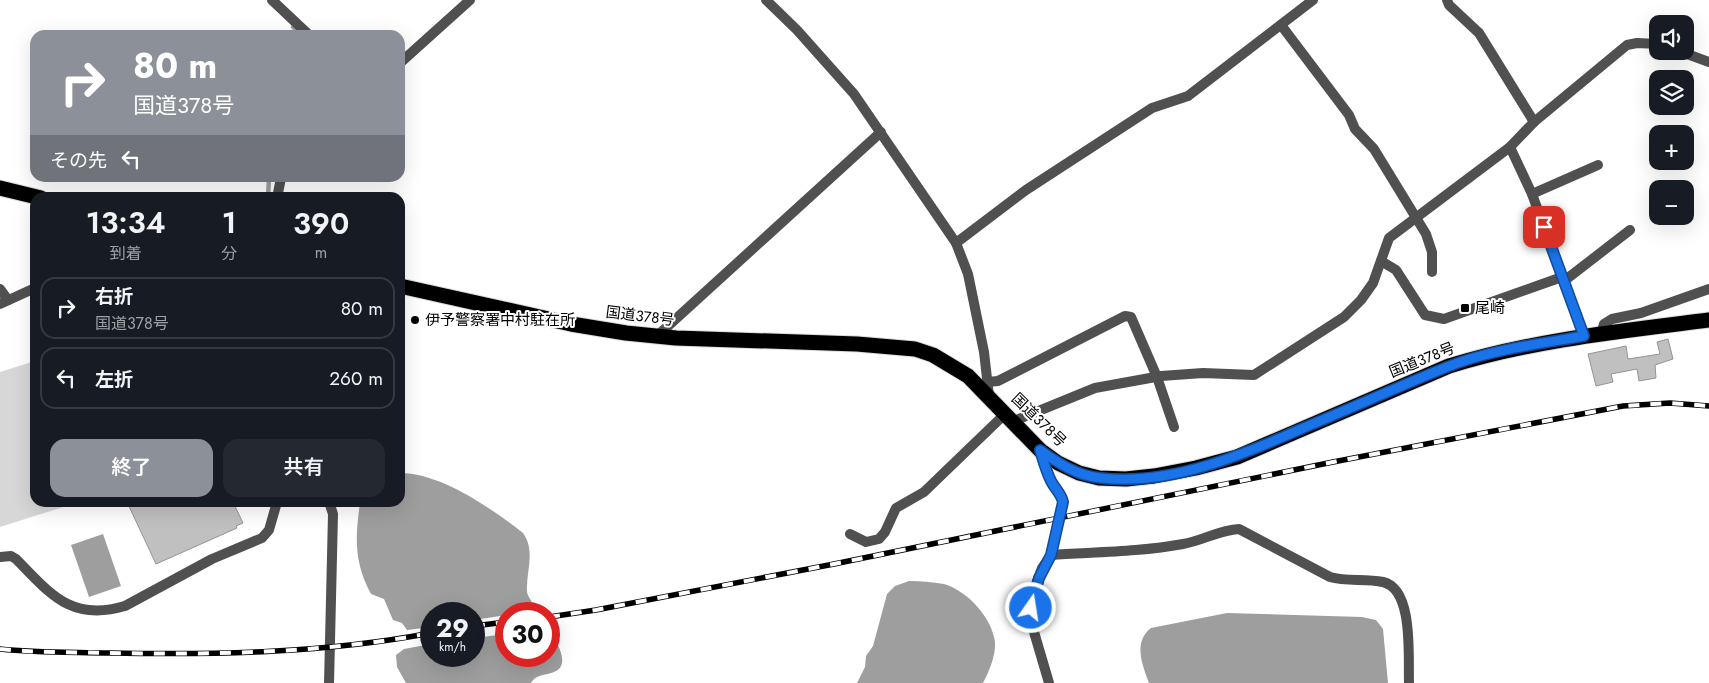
<!DOCTYPE html>
<html lang="ja">
<head>
<meta charset="utf-8">
<style>
	body { margin:0; font-family:Jost,"Noto Sans JP",sans-serif; background:#242831; color:#f1f3f6; height:100vh; display:flex; flex-direction:column; font-size:19px; white-space:nowrap }
	* { box-sizing:border-box; margin:0 }
	p { font-size:16px; color:#9ea1a6 }
	.icon { flex:none; width:28px; height:28px; fill:none; stroke:currentColor; stroke-width:2; stroke-linecap:round; stroke-linejoin:round }
	.map { position:relative; flex:1; overflow:hidden }
	.sheet { position:absolute; left:30px; top:192px; width:375px; height:315px; display:flex; flex-direction:column; background:#171b24; border-radius:15px; box-shadow:0 5px 20px #0002 }
	.sheet>* { flex:none }
	.guide { position:absolute; left:30px; top:30px; width:375px; height:152px; border-radius:15px; box-shadow:0 5px 20px #0002; background:#8c9099; color:#fff; overflow:hidden }
	.fabs { position:absolute; left:1649px; top:15px; display:grid; gap:10px }
	.fabs a { display:grid; place-items:center; width:45px; height:45px; border-radius:10px; background:#171b24; box-shadow:0 5px 20px #0002; font-size:25px }
	.speed { position:absolute; left:420px; top:602px; display:flex; gap:10px; font-size:25px; font-weight:700; text-align:center }
	.speed>* { display:grid; place-content:center; width:65px; height:65px; border-radius:50%; background:#171b24; box-shadow:0 5px 20px #0002; line-height:1 }
	.speed small { font-size:12px; font-weight:400 }
	.speed .limit { border:8px solid #d22; background:#fff; color:#111 }
	.pin { position:absolute; display:grid; place-items:center; width:42px; height:42px; color:#fff; margin:-21px; border-radius:10px; box-shadow:0 2px 8px #0006 }
	.me { position:absolute; width:55px; margin:-28px; rotate:13deg; stroke-linejoin:round; filter:drop-shadow(0 0 4px #0008) }
	.turn { display:flex; align-items:center; gap:18px; height:105px; padding:0 20px; font-size:22px }
	.turn .icon { width:65px; height:65px; stroke-width:2.5 }
	.turn b { display:block; font-size:35px; line-height:42px }
	.then { display:flex; align-items:center; height:48px; padding:0 20px; background:#0003; gap:10px; font-size:19px }
	.eta { display:flex; justify-content:space-evenly; align-items:center; height:85px; text-align:center }
	.eta b { font-size:30px; font-weight:600; line-height:35px }
	.primary-button { display:flex; gap:10px; margin-top:auto; padding:10px 20px }
	.primary-button a { flex:1; height:58px; border-radius:15px; background:#8c9099; color:#fff; font-size:20px; font-weight:600; line-height:58px; text-align:center }
	.primary-button a+a { background:#242831; color:#f1f3f6 }
	ul { padding:0; list-style:none }
	li { display:flex; align-items:center; gap:15px; height:62px; margin:0 10px 8px; padding:0 10px; border:2px solid #363941; border-radius:15px }
	li div { flex:1 }
	li b { display:block; font-size:19px }
	li em { font-style:normal }
	.map>svg:first-child { display:block }
	.green { fill:#d7d7d7 }
	.water { fill:#9e9e9e }
	.lines { fill:none; stroke-linecap:round; stroke-linejoin:round }
	.stream { stroke:#9e9e9e; stroke-width:4.5 }
	.building { fill:#c0c0c0; stroke:#949494 }
	.highway-casing { stroke:#dbdbdb; stroke-width:17 }
	.street { stroke:#505050; stroke-width:10 }
	.highway { stroke:#000; stroke-width:15 }
	.rail-casing { stroke:#000; stroke-width:5.5 }
	.rail { stroke:#fff; stroke-width:4; stroke-dasharray:11; stroke-linecap:butt }
	.route-casing { stroke:#114b97; stroke-width:12 }
	.route { stroke:#1a73e8; stroke-width:9 }
	.poi-dot { fill:#000; stroke:#fff; stroke-width:2 }
	.labels { text-anchor:middle; dominant-baseline:central; stroke-width:4; stroke-linejoin:round; paint-order:stroke }
	.poi-label { font-size:15px; fill:#000; stroke:#fff; text-anchor:start }
	.street-label { font-size:15px; fill:#000; stroke:#fff }
</style>
</head>
<body>
<div class="map">
<svg width="1709" height="683" viewBox="0 0 1709 683">
	<rect width="100%" height="100%" fill="#fff"/>
	<polygon class="green" points="35,361 35,502 76,503 0,527 0,372"/>
	<g class="water">
		<path d="M400 473C441 473 491 508 523 533 536 551 526 571 527 591 527 596 532 601 534 606L533 611 474 620V614H431V627L407 630 402 623 393 620 384 599 371 594C354 562 355 538 360 503L400 502Z"/>
		<polygon points="103,534 121,586 89,597 71,545"/>
		<path d="M909 581C920 581 932 582 944 584 968 591 992 618 995 642 996 655 989 672 983 683H857L865 667 866 656 873 646 887 594 895 586Z"/>
		<path d="M1227 613 1362 617 1376 620 1383 629 1388 683H1149C1142 664 1133 642 1151 628Z"/>
		<path d="M549 633C557 640 570 664 556 671 547 676 537 673 531 683H406L397 667 396 655 404 649 431 644V656H474V638L506 634V656H549Z"/>
	</g>
	<g class="lines">
		<g class="stream">
			<polyline points="293,27 301,35"/>
			<polyline points="268,198 269,178"/>
		</g>
	</g>
	<g class="building">
		<polygon points="1668,339 1673,359 1655,365 1656,378 1639,381 1637,369 1611,374 1613,382 1596,386 1588,354 1626,346 1628,359 1660,354 1657,342"/>
		<polygon points="127,502 233,502 243,523 236,526 237,528 156,564"/>
	</g>
	<g class="lines">
		<g class="highway-casing">
			<g id="highway">
				<polyline points="0,188 41,198"/>
				<path d="M400 286 571 324 626 333 676 338 857 344 915 349 933 355 968 376 1040 450 1058 463 1079 473 1099 478 1126 479 1154 476 1196 468 1237 457 1449 366C1533 340 1622 331 1709 320"/>
			</g>
		</g>
		<g class="street">
			<polyline points="272,0 309,35"/>
			<polyline points="766,0 797,30 854,94 956,243 968,274 984,352 989,396"/>
			<polyline points="1447,0 1449,5 1479,33 1534,122"/>
			<polyline points="1281,25 1349,115 1355,129 1374,149 1426,234 1432,252 1432,272"/>
			<polyline points="1679,51 1709,62"/>
			<polyline points="400,63 470,0"/>
			<polyline points="1510,147 1532,194 1584,337"/>
			<polyline points="1532,194 1598,165"/>
			<polyline points="277,198 281,178"/>
			<polyline points="956,243 1026,190 1152,108 1188,96 1313,0"/>
			<polyline points="1381,261 1396,270 1425,315 1444,319 1562,277"/>
			<polyline points="1564,281 1630,230"/>
			<polyline points="0,289 8,300"/>
			<polyline points="0,304 35,288"/>
			<polyline points="1601,334 1604,324 1612,319 1641,313 1709,289"/>
			<polyline points="657,336 881,132"/>
			<polyline points="987,382 998,381 1125,316 1131,317 1157,377 1174,427"/>
			<polyline points="1014,421 1095,388 1161,376 1203,373 1254,375 1344,317 1361,300 1373,283 1389,238 1510,147 1534,122 1627,45 1637,43 1658,44"/>
			<path d="M1040 450C1043 461 1046 471 1051 481 1055 489 1061 493 1063 502L1051 555 1042 568 1035 587 1031 608 1034 632 1049 683"/>
			<polyline points="850,534 866,542 879,539 885,532 896,508 924,492 1006,413"/>
			<path d="M1051 555C1095 552 1140 552 1183 544 1202 541 1219 530 1239 529L1330 577C1347 582 1365 578 1383 582 1414 589 1408 657 1409 683"/>
			<path d="M0 557 11 556 16 559C50 593 70 622 125 606L212 559 262 538 269 530 277 502"/>
			<polyline points="329,683 333,514 329,502"/>
		</g>
		<use href="#highway" class="highway"/>
		<g class="rail-casing">
			<g id="rail">
				<polyline points="549,617 596,610 834,564 1333,462 1623,406 1670,403 1709,406"/>
				<polyline points="474,626 506,622"/>
				<path d="M0 649C36 653 74 652 110 653 217 655 326 653 431 633"/>
			</g>
		</g>
		<use href="#rail" class="rail"/>
	</g>
	<g class="lines">
		<g class="route-casing">
			<path id="route" d="M1031 608 1039 578 1051 555 1063 502C1061 493 1055 489 1051 481 1046 471 1043 460 1040 450 1058 463 1077 476 1101 478 1172 486 1244 454 1308 426 1354 407 1400 386 1447 367 1490 350 1538 344 1584 336L1544 227"/>
		</g>
		<use href="#route" class="route"/>
	</g>
	<g class="poi-dot">
		<rect x="1460" y="303" width="10" height="10" rx="2.5"/>
		<circle cx="415" cy="320" r="5"/>
	</g>
	<g class="labels">
		<g class="poi-label">
			<text x="1475" y="308">尾崎</text>
			<text x="425" y="320">伊予警察署中村駐在所</text>
		</g>
		<g class="street-label">
			<text transform="translate(640 316) rotate(7)">国道378号</text>
			<text transform="translate(1422 360) rotate(-22)">国道378号</text>
			<text transform="translate(1039 420) rotate(44)">国道378号</text>
		</g>
	</g>
</svg>
<div class="fabs">
<a><svg class="icon" aria-label="sound" viewBox="0 0 24 24"><path d="M4 9h4l5-4v14l-5-4H4zM17 9q2 3 0 6"/></svg></a>
<a><svg class="icon" aria-label="layers" viewBox="0 0 24 24"><path d="M12 4l9 5-9 5-9-5zM3 14l9 5 9-5"/></svg></a>
<a>+</a>
<a>−</a>
</div>
<div class="speed"><div>29<small>km/h</small></div><div class="limit">30</div></div>
<div class="pin" style="left:1544px;top:227px;background:#d93025"><svg class="icon" aria-label="arrive" viewBox="0 0 24 24"><path d="M6 21V4h12l-3 4 3 4H6"/></svg></div>
<svg class="me" style="left:1031px;top:608px" viewBox="-20 -20 40 40"><circle r="17" fill="#1a73e8" stroke="#fff" stroke-width="3"/><path d="M0-11L8 9 0 5-8 9z" fill="#fff"/></svg>
<div class="guide">
<div class="turn"><svg class="icon" aria-label="right" viewBox="0 0 24 24"><path d="M7 20v-9h11M14 6l5 5-5 5"/></svg><div><b>80 m</b>国道378号</div></div>
<div class="then">その先<svg class="icon" aria-label="left" viewBox="0 0 24 24"><path d="M17 20v-9H6M10 6l-5 5 5 5"/></svg></div>
</div>
<section class="sheet">
<div class="eta">
<div><b>13:34</b><p>到着</p></div>
<div><b>1</b><p>分</p></div>
<div><b>390</b><p>m</p></div>
</div>
<ul>
<li><svg class="icon" aria-label="right" viewBox="0 0 24 24"><path d="M7 20v-9h11M14 6l5 5-5 5"/></svg><div><b>右折</b><p>国道378号</p></div><em>80 m</em></li>
<li><svg class="icon" aria-label="left" viewBox="0 0 24 24"><path d="M17 20v-9H6M10 6l-5 5 5 5"/></svg><div><b>左折</b></div><em>260 m</em></li>
</ul>
<div class="primary-button"><a>終了</a><a>共有</a></div>
</section>
</div>
</body>
</html>
